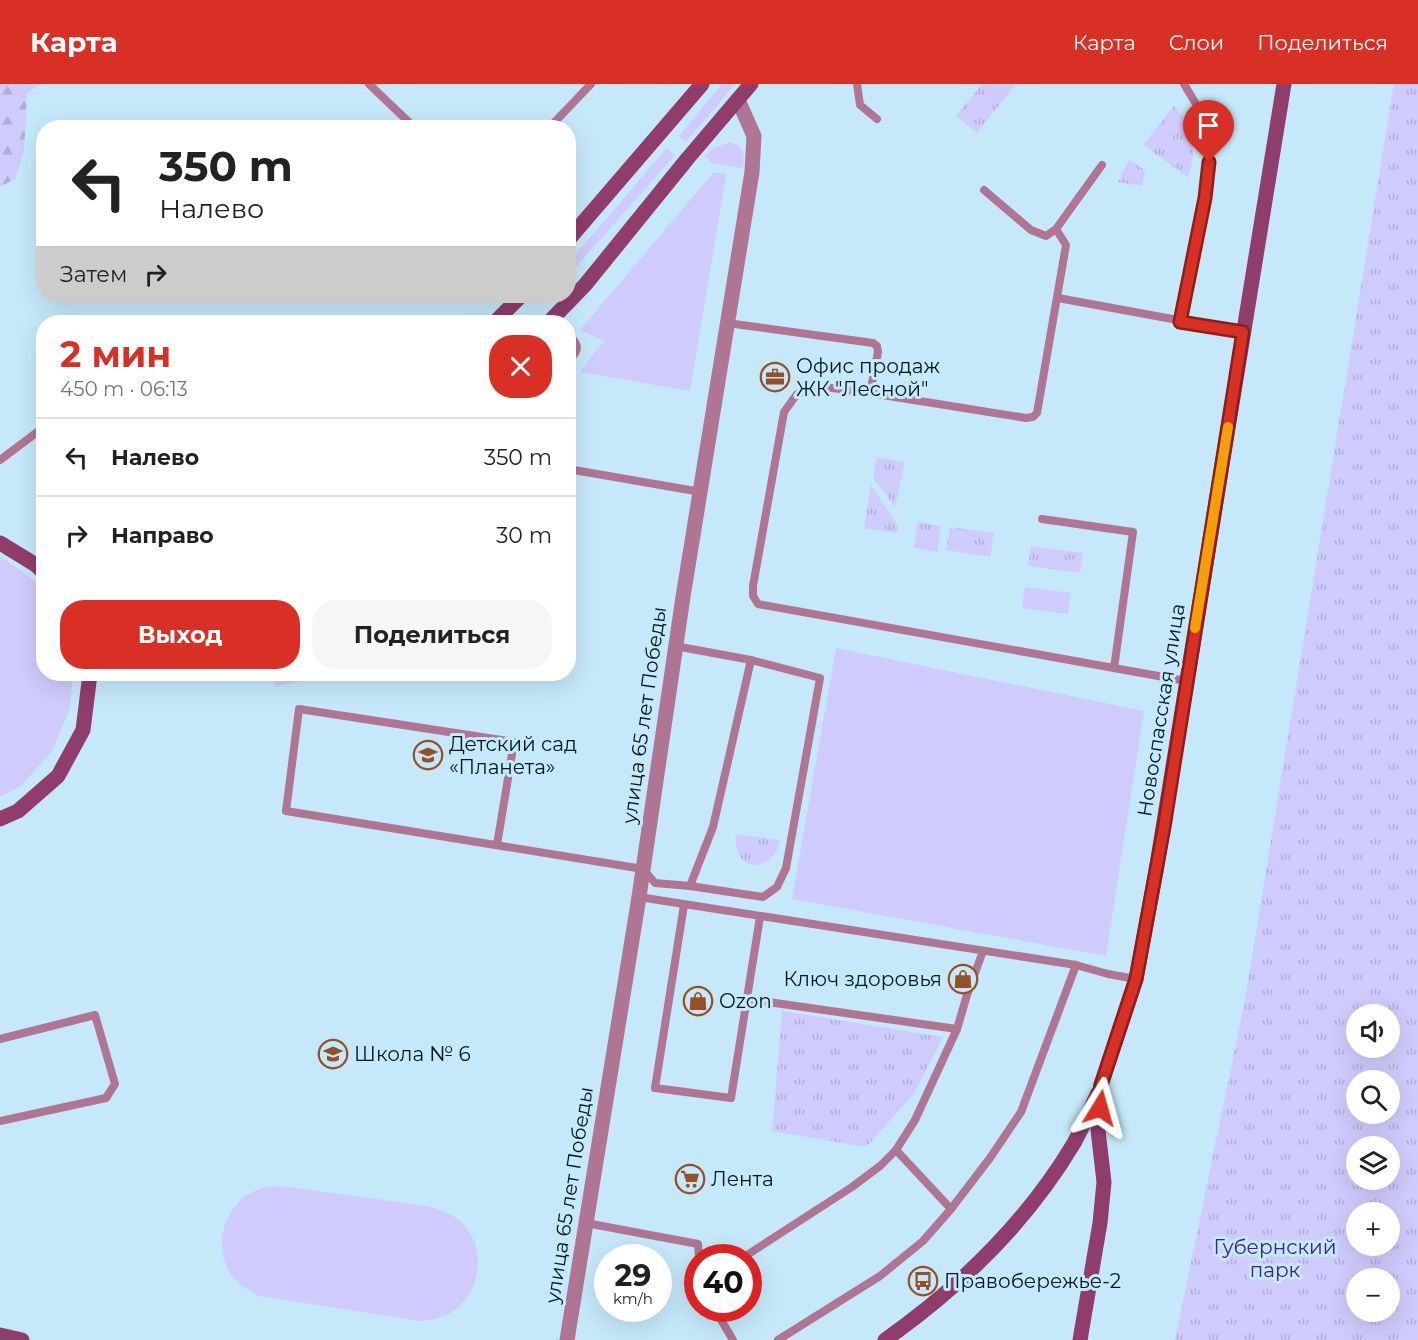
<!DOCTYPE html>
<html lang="ru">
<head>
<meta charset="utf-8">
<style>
	body { margin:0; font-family:Montserrat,sans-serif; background:#f6f6f6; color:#222; height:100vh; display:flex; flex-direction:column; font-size:22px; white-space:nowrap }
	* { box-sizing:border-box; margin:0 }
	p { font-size:20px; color:#767676 }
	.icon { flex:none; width:33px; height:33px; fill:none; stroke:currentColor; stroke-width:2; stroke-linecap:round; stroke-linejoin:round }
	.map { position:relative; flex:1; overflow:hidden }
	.sheet { position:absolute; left:36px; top:231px; width:540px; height:366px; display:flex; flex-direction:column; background:#fff; border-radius:24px; box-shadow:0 6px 24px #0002 }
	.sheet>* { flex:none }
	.banner { position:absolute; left:36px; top:36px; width:540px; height:183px; border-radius:24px; box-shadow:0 6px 24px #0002; background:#fff; color:#222; overflow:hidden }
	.tools { position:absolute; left:1346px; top:920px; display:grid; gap:12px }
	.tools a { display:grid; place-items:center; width:54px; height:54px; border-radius:50%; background:#fff; box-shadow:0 6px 24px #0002; font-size:30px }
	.speed { position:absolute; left:594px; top:1160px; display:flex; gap:12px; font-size:30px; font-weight:700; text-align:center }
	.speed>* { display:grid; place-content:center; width:78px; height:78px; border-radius:50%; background:#fff; box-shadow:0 6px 24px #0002; line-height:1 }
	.speed small { font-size:15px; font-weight:400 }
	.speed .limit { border:9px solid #d22; background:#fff; color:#111 }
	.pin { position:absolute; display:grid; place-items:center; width:51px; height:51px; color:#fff; margin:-62px -26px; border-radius:50% 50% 50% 0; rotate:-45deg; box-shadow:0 0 6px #0007 }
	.pin .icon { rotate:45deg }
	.me { position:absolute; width:66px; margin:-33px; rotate:8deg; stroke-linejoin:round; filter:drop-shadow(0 0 4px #0008) }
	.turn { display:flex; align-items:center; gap:21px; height:126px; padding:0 24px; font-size:27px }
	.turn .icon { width:78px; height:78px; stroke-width:2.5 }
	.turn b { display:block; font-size:42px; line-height:51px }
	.then { display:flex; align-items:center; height:57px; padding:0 24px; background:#0003; gap:12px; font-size:22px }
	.round { display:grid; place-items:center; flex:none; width:63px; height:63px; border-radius:24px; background:#f6f6f6 }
	.overview { display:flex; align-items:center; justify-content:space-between; height:102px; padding:0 24px }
	h1 { font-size:36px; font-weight:700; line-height:45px; color:#d93025 }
	.primary-button { display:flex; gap:12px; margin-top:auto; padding:12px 24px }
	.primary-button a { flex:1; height:69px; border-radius:24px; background:#d93025; color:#fff; font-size:24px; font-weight:700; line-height:69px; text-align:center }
	.primary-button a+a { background:#f6f6f6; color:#222 }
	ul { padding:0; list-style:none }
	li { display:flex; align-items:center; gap:18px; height:78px; padding:0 24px; border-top:2px solid #e0e0e0 }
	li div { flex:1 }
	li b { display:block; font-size:22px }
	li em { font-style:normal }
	header { display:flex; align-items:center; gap:36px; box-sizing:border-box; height:84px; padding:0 30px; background:#d93025; color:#fff }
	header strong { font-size:28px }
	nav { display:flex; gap:33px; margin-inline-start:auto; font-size:21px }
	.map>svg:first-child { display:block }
	.grass { fill:#cfcbfc }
	.forest { fill:url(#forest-firs) }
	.park { fill:url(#park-tufts); fill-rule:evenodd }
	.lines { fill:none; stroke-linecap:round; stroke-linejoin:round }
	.lane { stroke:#af7592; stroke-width:8 }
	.street { stroke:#af7592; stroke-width:15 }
	.secondary { stroke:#903d6b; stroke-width:15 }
	.route-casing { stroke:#8d1f18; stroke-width:15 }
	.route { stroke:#d93025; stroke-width:10 }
	.slow { stroke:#f59e0b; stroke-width:10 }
	.labels { text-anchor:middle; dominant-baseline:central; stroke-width:6; stroke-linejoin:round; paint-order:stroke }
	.poi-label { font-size:20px; fill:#011822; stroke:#c5e9fa; text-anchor:start }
	.street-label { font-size:20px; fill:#011822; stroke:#c5e9fa }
	.park-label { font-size:20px; fill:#3d2284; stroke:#c5e9fa }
</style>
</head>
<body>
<header>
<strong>Карта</strong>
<nav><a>Карта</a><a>Слои</a><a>Поделиться</a></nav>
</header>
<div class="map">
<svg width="1418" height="1256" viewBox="0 0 1418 1256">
	<defs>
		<pattern id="forest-firs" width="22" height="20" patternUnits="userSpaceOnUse" patternTransform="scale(1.5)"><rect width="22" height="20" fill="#cfcbfc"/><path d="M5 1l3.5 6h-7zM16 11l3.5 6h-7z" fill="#b0aed8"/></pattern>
		<pattern id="park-tufts" width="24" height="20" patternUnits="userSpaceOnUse" patternTransform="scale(1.5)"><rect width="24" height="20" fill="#cfcbfc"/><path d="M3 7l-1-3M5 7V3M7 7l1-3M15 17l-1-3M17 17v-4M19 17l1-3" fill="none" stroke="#b0aed8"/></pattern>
	</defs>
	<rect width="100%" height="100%" fill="#c5e9fa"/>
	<g class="grass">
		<polygon points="722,0 735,0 686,58 679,52"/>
		<path d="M731 58C744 64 745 70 743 84L713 80 705 72 715 63Z"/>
		<polygon points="667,64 674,72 569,191 569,178"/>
		<polygon points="713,89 724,89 726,92 690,307 580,288 604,257 580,246"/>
		<polygon points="0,472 35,497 43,509 44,590 73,590 70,625 52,667 21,702 0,713"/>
		<polygon points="1025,503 1071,509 1068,530 1022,524"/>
		<polygon points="836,564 1144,627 1106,872 792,815"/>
		<path d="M281 1102 428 1122C440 1126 452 1129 461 1138 492 1167 478 1222 439 1234 433 1236 426 1236 420 1237L259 1212C248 1206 237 1200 230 1189 214 1162 223 1126 249 1110 259 1104 270 1102 281 1102Z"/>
	</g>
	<polygon class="forest" points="0,0 41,0 27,9 24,67 15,95 0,103"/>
	<g class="park">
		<polygon points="982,0 1015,1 977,49 956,32"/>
		<path d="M1394 0H1418V1256H1175L1245 916ZM1356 930H1389V963H1356ZM1356 996H1389V1029H1356ZM1356 1062H1389V1095H1356ZM1356 1128H1389V1161H1356ZM1356 1194H1389V1227H1356Z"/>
		<path d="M1174 22C1192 42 1198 68 1188 93L1143 61Z"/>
		<polygon points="1129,76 1145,86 1142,102 1118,98"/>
		<polygon points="877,373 905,378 895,423 873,393"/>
		<polygon points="871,401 898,442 897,449 864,444"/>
		<polygon points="918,438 941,442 937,468 914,464"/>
		<polygon points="950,443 994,449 990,473 946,466"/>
		<polygon points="1031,462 1083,469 1080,489 1028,482"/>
		<polygon points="274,590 330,590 275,603"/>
		<path d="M736 750 780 756C775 788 732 792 736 750Z"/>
		<polygon points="782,927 943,953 913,1011 866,1063 772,1047"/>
	</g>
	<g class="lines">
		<g class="lane">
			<polyline points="369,0 415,44"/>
			<polyline points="857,0 860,21 877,35"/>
			<polyline points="549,44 591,0"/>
			<polyline points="984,106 1031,146 1046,152 1056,145"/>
			<polyline points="1058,214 1243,248"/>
			<polyline points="1181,238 1205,114 1211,60 1196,20 1184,0"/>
			<polyline points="727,239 873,259 877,262 878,268 870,309 817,302 797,310 784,328 753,502 753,512 758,520 1186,597"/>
			<path d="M568 249C580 262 580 265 568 278"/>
			<polyline points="870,309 1026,334 1033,333 1037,329 1066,161 1056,145 1102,81"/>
			<polyline points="0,376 44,343"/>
			<polyline points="568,385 701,408"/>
			<polyline points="1042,435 1133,448 1114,584 1111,583"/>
			<polyline points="497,761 514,658 299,625 286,727 643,785 655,799 690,802 713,743 751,576 675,562"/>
			<polyline points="690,802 763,813 777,803 786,784 820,594 751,576"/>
			<polyline points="639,813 1076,881 1108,890 1136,895"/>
			<polyline points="684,821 655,1004 731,1014 760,833"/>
			<polyline points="747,915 957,945"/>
			<polyline points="0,955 95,931 115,1000 106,1014 0,1037"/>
			<polyline points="896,1066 951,1125"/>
			<polyline points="586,1139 698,1160 699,1173"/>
			<polyline points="744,1173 852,1103 880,1082 896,1066 915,1036 957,945 967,911 983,867"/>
			<polyline points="714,1224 733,1256"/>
			<polyline points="778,1256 880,1192 923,1157 951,1125 990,1074 1021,1028 1076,881"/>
		</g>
		<polyline class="street" points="567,1256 639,813 683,513 752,88 754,52 738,16"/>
		<g class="secondary">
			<polyline points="568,156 702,0"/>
			<polyline points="495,238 521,212"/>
			<polyline points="549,238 585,201 688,74 751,0"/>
			<polyline points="0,459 36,481 44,489"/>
			<polyline points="0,735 18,727 58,692 83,646 90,590"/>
			<polyline points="0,1251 22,1256"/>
			<path d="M885 1256C960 1203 1027 1138 1074 1059 1083 1043 1090 1026 1098 1009"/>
			<polyline points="1080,1256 1100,1139 1104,1098 1098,1046 1101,1001 1136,895 1156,787 1284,0"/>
		</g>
	</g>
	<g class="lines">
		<g class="route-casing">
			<polyline id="route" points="1100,1024 1101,1001 1136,895 1164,743 1243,248 1180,238 1205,114 1209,78"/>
		</g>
		<use href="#route" class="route"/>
		<polyline class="slow" points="1195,544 1228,343"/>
	</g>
	<defs>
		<g id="office-ring" transform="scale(1.5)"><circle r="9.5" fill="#c5e9fa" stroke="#965027" stroke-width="1.5"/><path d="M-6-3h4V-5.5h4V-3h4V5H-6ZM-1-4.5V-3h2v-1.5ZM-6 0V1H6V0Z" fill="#965027"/></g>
		<g id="school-ring" transform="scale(1.5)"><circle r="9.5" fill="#c5e9fa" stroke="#965027" stroke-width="1.5"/><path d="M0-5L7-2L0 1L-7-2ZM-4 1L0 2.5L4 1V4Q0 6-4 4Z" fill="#965027"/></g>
		<g id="shop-ring" transform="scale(1.5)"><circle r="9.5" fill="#c5e9fa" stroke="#965027" stroke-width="1.5"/><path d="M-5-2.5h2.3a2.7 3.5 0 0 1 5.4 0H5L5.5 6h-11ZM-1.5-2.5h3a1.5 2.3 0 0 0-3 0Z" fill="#965027"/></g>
		<g id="supermarket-ring" transform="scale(1.5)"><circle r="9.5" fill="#c5e9fa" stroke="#965027" stroke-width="1.5"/><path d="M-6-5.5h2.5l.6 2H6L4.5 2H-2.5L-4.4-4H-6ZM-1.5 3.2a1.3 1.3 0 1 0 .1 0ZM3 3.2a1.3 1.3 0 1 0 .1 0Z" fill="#965027"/></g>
		<g id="bus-ring" transform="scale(1.5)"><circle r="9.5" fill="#c5e9fa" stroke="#965027" stroke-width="1.5"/><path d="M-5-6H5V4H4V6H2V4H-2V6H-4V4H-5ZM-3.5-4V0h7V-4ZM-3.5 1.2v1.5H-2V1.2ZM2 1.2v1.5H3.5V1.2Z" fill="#965027"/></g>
	</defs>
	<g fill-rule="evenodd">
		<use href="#office-ring" x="775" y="293"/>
		<use href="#school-ring" x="428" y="671"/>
		<use href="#shop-ring" x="963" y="895"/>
		<use href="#shop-ring" x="698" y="917"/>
		<use href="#school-ring" x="333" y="970"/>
		<use href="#supermarket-ring" x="690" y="1095"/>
		<use href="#bus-ring" x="923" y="1197"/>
	</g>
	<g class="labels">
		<g class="poi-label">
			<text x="796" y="282">Офис продаж<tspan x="796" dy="23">ЖК "Лесной"</tspan></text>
			<text x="449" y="660">Детский сад<tspan x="449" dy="23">«Планета»</tspan></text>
			<text x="942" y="895" text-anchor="end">Ключ здоровья</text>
			<text x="719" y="917">Ozon</text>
			<text x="354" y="970">Школа № 6</text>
			<text x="711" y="1095">Лента</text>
			<text x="944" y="1197">Правобережье-2</text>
		</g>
		<g class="street-label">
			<text transform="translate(1161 626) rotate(-81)">Новоспасская улица</text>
			<text transform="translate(644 631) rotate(-82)">улица 65 лет Победы</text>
			<text transform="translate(569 1111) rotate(-81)">улица 65 лет Победы</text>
		</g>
		<g class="park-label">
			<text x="1275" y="1163">Губернский<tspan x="1275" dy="23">парк</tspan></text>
		</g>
	</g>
</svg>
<div class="tools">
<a><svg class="icon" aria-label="sound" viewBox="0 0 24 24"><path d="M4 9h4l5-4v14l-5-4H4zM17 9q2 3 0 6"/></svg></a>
<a><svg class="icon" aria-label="search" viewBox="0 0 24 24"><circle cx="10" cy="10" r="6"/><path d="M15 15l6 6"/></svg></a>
<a><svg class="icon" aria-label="layers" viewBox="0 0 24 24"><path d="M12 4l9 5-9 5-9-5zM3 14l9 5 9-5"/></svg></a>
<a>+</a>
<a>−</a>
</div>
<div class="speed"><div>29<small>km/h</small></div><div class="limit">40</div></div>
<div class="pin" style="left:1209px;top:78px;background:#d93025"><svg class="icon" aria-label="arrive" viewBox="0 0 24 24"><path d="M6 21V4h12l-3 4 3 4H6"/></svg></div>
<svg class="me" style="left:1100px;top:1024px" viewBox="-20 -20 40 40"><path d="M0-17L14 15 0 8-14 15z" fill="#d93025" stroke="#fff" stroke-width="4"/></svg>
<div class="banner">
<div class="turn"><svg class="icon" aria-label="left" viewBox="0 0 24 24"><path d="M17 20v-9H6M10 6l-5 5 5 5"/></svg><div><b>350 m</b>Налево</div></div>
<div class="then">Затем<svg class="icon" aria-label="right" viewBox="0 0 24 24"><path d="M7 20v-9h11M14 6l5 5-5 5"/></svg></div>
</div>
<section class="sheet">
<div class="overview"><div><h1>2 мин</h1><p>450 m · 06:13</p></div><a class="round" style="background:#d93025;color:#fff"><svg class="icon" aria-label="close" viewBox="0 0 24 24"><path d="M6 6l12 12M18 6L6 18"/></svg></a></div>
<ul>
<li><svg class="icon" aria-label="left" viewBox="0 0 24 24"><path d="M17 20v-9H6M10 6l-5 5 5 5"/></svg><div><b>Налево</b></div><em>350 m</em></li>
<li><svg class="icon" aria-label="right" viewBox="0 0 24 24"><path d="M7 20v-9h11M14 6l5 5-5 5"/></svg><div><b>Направо</b></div><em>30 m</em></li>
</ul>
<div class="primary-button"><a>Выход</a><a>Поделиться</a></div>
</section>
</div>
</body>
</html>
